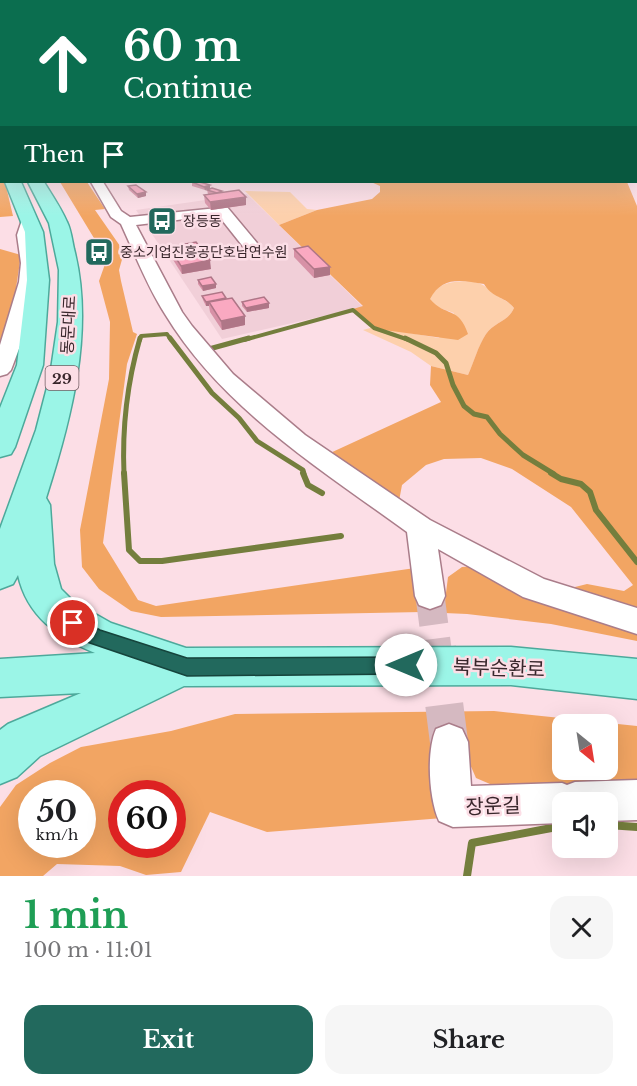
<!DOCTYPE html>
<html lang="en">
<head>
<meta charset="utf-8">
<style>
	body { margin:0; font-family:"Libre Baskerville","Noto Sans KR",serif; background:#f6f6f6; color:#202124; height:100vh; display:flex; flex-direction:column; font-size:22px; white-space:nowrap }
	* { box-sizing:border-box; margin:0 }
	p { font-size:20px; color:#757577 }
	.icon { flex:none; width:33px; height:33px; fill:none; stroke:currentColor; stroke-width:2; stroke-linecap:round; stroke-linejoin:round }
	.map { position:relative; height:876px; overflow:hidden }
	.side { display:flex; flex-direction:column; background:#fff; flex:1 }
	.side>* { flex:none }
	.banner { position:absolute; left:0px; top:0px; width:638px; height:183px; box-shadow:0 6px 24px #0002; background:#0b6e4f; color:#fff; overflow:hidden }
	.needle { width:39px; rotate:150deg }
	.tools { position:absolute; left:552px; top:714px; display:grid; gap:12px }
	.tools a { display:grid; place-items:center; width:66px; height:66px; border-radius:12px; background:#fff; box-shadow:0 6px 24px #0002; font-size:30px }
	.speed { position:absolute; left:18px; top:780px; display:flex; gap:12px; font-size:30px; font-weight:700; text-align:center }
	.speed>* { display:grid; place-content:center; width:78px; height:78px; border-radius:50%; background:#fff; box-shadow:0 6px 24px #0002; line-height:1 }
	.speed small { font-size:15px; font-weight:400 }
	.speed .limit { border:9px solid #d22; background:#fff; color:#111 }
	.pin { position:absolute; display:grid; place-items:center; width:51px; height:51px; color:#fff; margin:-26px; border:3px solid #fff; border-radius:50%; box-shadow:0 2px 6px #0007 }
	.me { position:absolute; width:66px; margin:-33px; rotate:270deg; stroke-linejoin:round; filter:drop-shadow(0 0 4px #0008) }
	.turn { display:flex; align-items:center; gap:21px; height:126px; padding:0 24px; font-size:27px }
	.turn .icon { width:78px; height:78px; stroke-width:2.5 }
	.turn b { display:block; font-size:42px; line-height:51px }
	.then { display:flex; align-items:center; height:57px; padding:0 24px; background:#0003; gap:12px; font-size:22px }
	.round { display:grid; place-items:center; flex:none; width:63px; height:63px; border-radius:18px; background:#f6f6f6 }
	.overview { display:flex; align-items:center; justify-content:space-between; height:102px; padding:0 24px }
	h1 { font-size:36px; font-weight:700; line-height:45px; color:#1e9e55 }
	.cta { display:flex; gap:12px; margin-top:auto; padding:12px 24px }
	.cta a { flex:1; height:69px; border-radius:18px; background:#22695d; color:#fff; font-size:24px; font-weight:700; line-height:69px; text-align:center }
	.cta a+a { background:#f6f6f6; color:#202124 }
	.map>svg:first-child { display:block }
	.built { fill:#f1cfd8 }
	.green { fill:#fdd0ac }
	.forest { fill:#f2a563; fill-rule:evenodd }
	.lines { fill:none; stroke-linecap:round; stroke-linejoin:round }
	.stream-far3 { stroke:#747e3d; stroke-width:4 }
	.stream-far2 { stroke:#747e3d; stroke-width:5 }
	.stream-far1 { stroke:#747e3d; stroke-width:6 }
	.stream { stroke:#747e3d; stroke-width:8 }
	.minor-tunnel-far1 { stroke:#d5b9c1; stroke-width:29; stroke-dasharray:29 14; stroke-linecap:butt }
	.minor-tunnel { stroke:#d5b9c1; stroke-width:38; stroke-dasharray:38 19; stroke-linecap:butt }
	.minor-casing { stroke:#aa7d8a; stroke-width:3 }
	.major-casing { stroke:#4da99b; stroke-width:3 }
	.highway-casing { stroke:#4da99b; stroke-width:3 }
	.minor { fill:#fff; fill-rule:evenodd }
	.major { fill:#9bf5e7; fill-rule:evenodd }
	.highway { fill:#59efd7; fill-rule:evenodd }
	.wall { fill:#d791a6 }
	.shaded-wall { fill:#af7687 }
	.building { fill:#faa9c1; stroke:#af7687; stroke-width:1.5 }
	.route { fill:#22695d; stroke:#16443c; stroke-width:1.5 }
	.labels { text-anchor:middle; dominant-baseline:central; stroke-width:5; stroke-linejoin:round; paint-order:stroke }
	.far-poi-label { font-size:14px; fill:#38262b; stroke:#fcdee6; text-anchor:start }
	.shield { fill:#fcdee6; stroke:#735d63; stroke-width:1.5 }
	.shield-label { font-size:15px; font-weight:bold; fill:#38262b }
	.street-label { font-size:16px; fill:#38262b; stroke:#fcdee6 }
	.near-street-label { font-size:20px; fill:#38262b; stroke:#fcdee6 }
</style>
</head>
<body>
<div class="map">
<svg width="637" height="876" viewBox="0 0 637 876">
	<rect width="100%" height="100%" fill="#fcdee6"/>
	<polygon class="built" points="247,194 363,307 222,339 136,210"/>
	<g class="green">
		<polygon points="245,191 290,192 307,209 317,210 279,225"/>
		<path d="M470 281C486 284 486 288 498 296 504 301 509 301 514 308 508 322 494 322 486 334 478 347 474 362 468 375L431 366 411 352 363 330 374 327 439 338 454 313 437 307 429 299C440 281 451 282 470 281Z"/>
	</g>
	<g class="forest">
		<polygon points="0,172 2,182 5,182 13,216 0,217"/>
		<polygon points="60,182 87,182 105,209 95,210 120,246 123,256 119,270 121,281 133,332 137,334 127,364 103,543 138,600 156,606 415,568 420,597 445,601 448,577 462,567 479,566 637,626 637,641 551,624 467,614 422,612 161,617 131,611 99,589 82,567 80,530 109,379 110,322 99,281 104,267 103,253"/>
		<path d="M371 182H627L637 206V612L563 590 587 584 624 591 633 585 571 507 512 469 481 458 444 459 426 465 402 485 399 501 328 454 441 402 430 385 431 366 468 375C474 362 478 346 486 334 494 322 508 322 514 308 505 296 493 299 484 284 461 280 442 276 430 299 445 317 459 306 468 334L458 340 384 330 374 327 353 309 363 306 279 225 317 210 372 199 380 192V186Z"/>
		<polygon points="0,249 21,255 13,308 0,349"/>
		<path d="M494 711 637 726V789L497 787 476 778 469 762 466 739H431L443 818 267 832 210 812 181 872 146 875 120 866 57 864 43 876H0V807L16 785 50 763 81 747 171 731 235 714ZM562 724H608V770H562ZM32 794H82V844H32ZM122 794H172V844H122Z"/>
	</g>
	<g class="lines">
		<g class="stream-far3">
			<polyline points="140,340 141,336 167,334 171,340"/>
			<polyline points="244,340 353,310 374,328 409,340"/>
		</g>
		<g class="stream-far2">
			<polyline points="170,338 212,393 239,418 257,441 303,470 304,474"/>
			<polyline points="405,338 436,353 446,363 453,385 464,406 474,414 487,417 500,434 523,455 554,474"/>
			<polyline points="209,349 249,338"/>
			<path d="M124 474C122 428 127 383 140 338"/>
		</g>
		<g class="stream-far1">
			<polyline points="124,473 129,550 140,561 162,561 341,536"/>
			<polyline points="303,473 308,485 322,493"/>
			<polyline points="551,473 561,479 581,484 590,492 596,510 637,562"/>
		</g>
		<g class="stream">
			<polyline points="608,825 637,827"/>
			<polyline points="467,876 472,843 562,826"/>
		</g>
		<polyline class="minor-tunnel-far1" points="430,596 437,649"/>
		<polyline class="minor-tunnel" points="437,648 449,742"/>
		<g class="minor-casing">
			<g id="minor">
				<rect x="0" y="126" width="2" height="7"/>
				<path d="M91 182H103L121 211 130 217 227 207 257 243 259 246 257 249H245L218 215 136 225 182 312 192 326 233 374 305 435 430 520 544 579 637 608V634L523 597 438 549 445 596 441 605 430 609 419 605 415 596 407 532C319 468 222 408 165 314 147 286 135 254 121 224L111 217Z"/>
				<path d="M28 216 35 220C31 238 38 253 37 271 36 305 23 339 11 370L7 374 0 376V345L19 282 21 263 17 235 23 217Z"/>
				<path d="M449 724 462 729 468 742 471 786 562 783 567 785 575 782 637 780V820L608 821V802H562V823L453 827 439 821C429 799 426 752 436 729Z"/>
			</g>
		</g>
		<g class="major-casing">
			<g id="major">
				<rect x="0" y="156" width="2" height="10"/>
				<polygon points="5,182 21,182 43,232 49,280 43,365 15,447 11,454 0,457 0,408 17,365 27,280 25,232"/>
				<path d="M28 182H44C52 195 61 208 67 222 71 230 72 240 74 249 95 330 71 420 46 498L50 505 54 564 61 589 74 602 111 623 186 648 511 647 637 659V699L511 685 184 686 40 756 17 777 0 784V730L8 724 81 693 0 697V659L95 653C58 638 27 616 18 575L13 584 0 589V529L36 430 50 376 58 322 59 270 49 223Z"/>
			</g>
		</g>
		<g class="highway-casing">
			<rect id="highway" x="636" y="148" width="1" height="10"/>
		</g>
		<use href="#minor" class="minor"/>
		<use href="#major" class="major"/>
		<use href="#highway" class="highway"/>
	</g>
	<g class="wall">
		<polygon points="192,182 210,185 205,190 192,186"/>
		<polygon points="128,186 146,196 138,198 129,190"/>
		<polygon points="207,190 222,191 222,193 246,197 246,205 211,210 205,203 204,195 211,194 208,194"/>
		<polygon points="169,247 211,269 182,274 170,255"/>
		<polygon points="294,249 330,267 330,275 314,278 294,257"/>
		<polygon points="198,280 216,288 203,291 198,284"/>
		<polygon points="202,296 226,298 245,325 222,330 210,312 209,306 206,306 203,300"/>
		<polygon points="242,302 269,308 247,312 242,306"/>
	</g>
	<g class="shaded-wall">
		<polygon points="210,185 210,189 205,190 204,187"/>
		<polygon points="146,192 146,196 138,198 137,194"/>
		<polygon points="246,197 246,205 211,210 210,202"/>
		<polygon points="210,260 211,269 182,274 181,266"/>
		<polygon points="330,267 330,275 314,278 314,269"/>
		<polygon points="216,284 216,288 203,291 202,286"/>
		<polygon points="226,298 227,302 209,302 209,306 206,306 206,302"/>
		<polygon points="269,303 269,308 247,312 246,308"/>
		<polygon points="245,316 245,325 222,330 221,321"/>
	</g>
	<g class="building">
		<polygon points="192,182 200,182 210,185 204,187"/>
		<polygon points="136,185 146,192 137,194 128,186"/>
		<polygon points="212,188 222,191 217,193 207,190"/>
		<polygon points="239,190 246,197 210,202 204,195"/>
		<polygon points="196,242 210,260 181,266 169,247"/>
		<polygon points="308,246 330,267 314,269 294,249"/>
		<polygon points="211,277 216,284 202,286 198,280"/>
		<polygon points="222,292 226,298 206,302 202,296"/>
		<polygon points="264,297 269,303 246,308 242,302"/>
		<polygon points="232,298 245,316 221,321 209,302"/>
	</g>
	<linearGradient id="sky" x2="0" y2="1"><stop stop-color="#84ada7"/><stop offset="0.44" stop-color="#fef0f4"/><stop offset="1" stop-color="#fef0f4" stop-opacity="0"/></linearGradient>
	<rect width="637" height="216" fill="url(#sky)"/>
	<polygon class="route" points="73,615 100,630 187,658 406,657 413,659 416,665 413,671 406,674 187,676 87,642 67,628 64,623 67,617"/>
	<defs>
		<g id="bus-square" transform="scale(1.5)"><rect x="-9" y="-9" width="18" height="18" rx="4" fill="#22695d" stroke="#fcdee6"/><path d="M-5-6H5V4H4V6H2V4H-2V6H-4V4H-5ZM-3.5-4V0h7V-4ZM-3.5 1.2v1.5H-2V1.2ZM2 1.2v1.5H3.5V1.2Z" fill="#fff"/></g>
	</defs>
	<g fill-rule="evenodd">
		<use href="#bus-square" x="162" y="221"/>
		<use href="#bus-square" x="99" y="252"/>
	</g>
	<g class="labels">
		<g class="far-poi-label">
			<text x="183" y="221">장등동</text>
			<text x="120" y="252">중소기업진흥공단호남연수원</text>
		</g>
		<rect class="shield" x="45.5" y="366" width="33" height="24" rx="4.5"/>
		<g class="shield-label">
			<text x="62" y="378">29</text>
		</g>
		<g class="street-label">
			<text transform="translate(68 325) rotate(-87)">동문대로</text>
		</g>
		<g class="near-street-label">
			<text transform="translate(499 668) rotate(2)">북부순환로</text>
			<text transform="translate(493 806) rotate(-2)">장운길</text>
		</g>
	</g>
</svg>
<div class="tools">
<a><svg class="needle" viewBox="-14 -14 28 28"><path d="M0-13l5 13h-10z" fill="#e53935"/><path d="M0 13l5-13h-10z" fill="#757577"/></svg></a>
<a><svg class="icon" aria-label="sound" viewBox="0 0 24 24"><path d="M4 9h4l5-4v14l-5-4H4zM17 9q2 3 0 6"/></svg></a>
</div>
<div class="speed"><div>50<small>km/h</small></div><div class="limit">60</div></div>
<div class="pin" style="left:73px;top:623px;background:#d93025"><svg class="icon" aria-label="arrive" viewBox="0 0 24 24"><path d="M6 21V4h12l-3 4 3 4H6"/></svg></div>
<svg class="me" style="left:406px;top:665px" viewBox="-20 -20 40 40"><circle r="19" fill="#fff"/><path d="M0-13L10 11 0 6-10 11z" fill="#22695d"/></svg>
<div class="banner">
<div class="turn"><svg class="icon" aria-label="ahead" viewBox="0 0 24 24"><path d="M12 20V5M6 11l6-6 6 6"/></svg><div><b>60 m</b>Continue</div></div>
<div class="then">Then<svg class="icon" aria-label="arrive" viewBox="0 0 24 24"><path d="M6 21V4h12l-3 4 3 4H6"/></svg></div>
</div>
</div>
<section class="side">
<div class="overview"><div><h1>1 min</h1><p>100 m · 11:01</p></div><a class="round"><svg class="icon" aria-label="close" viewBox="0 0 24 24"><path d="M6 6l12 12M18 6L6 18"/></svg></a></div>
<div class="cta"><a>Exit</a><a>Share</a></div>
</section>
</body>
</html>
